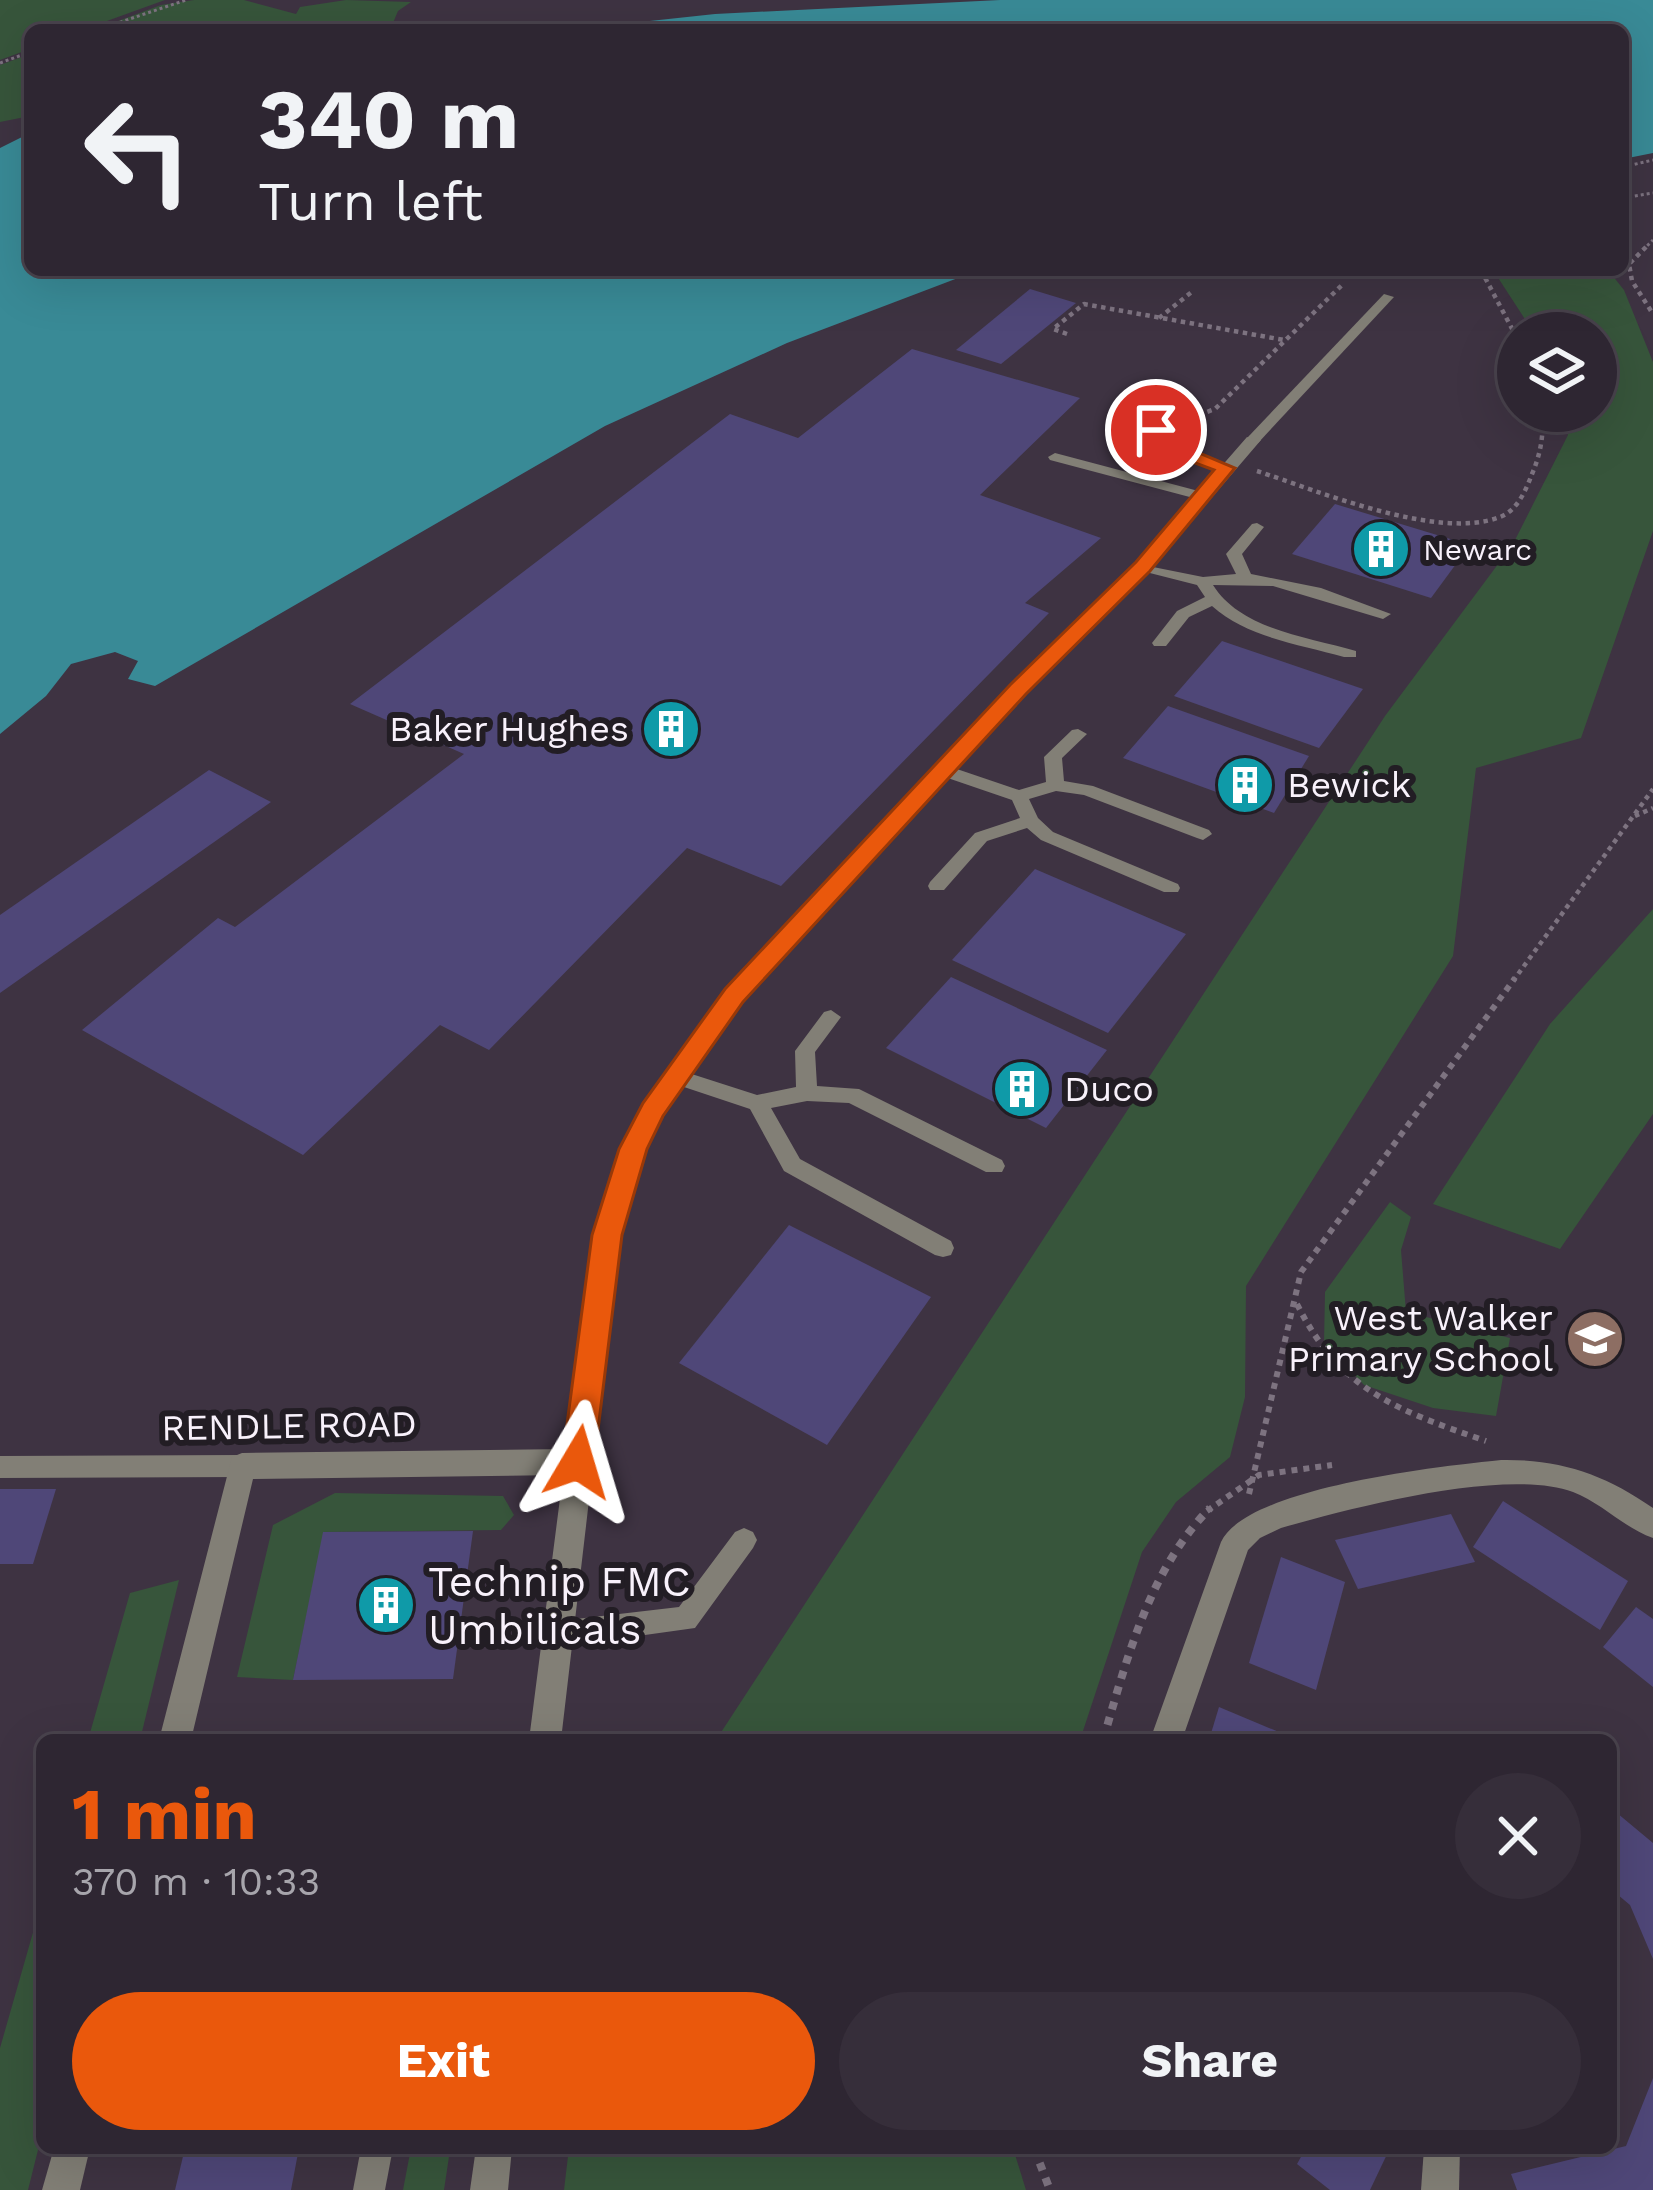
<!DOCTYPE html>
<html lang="en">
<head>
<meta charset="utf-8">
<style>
	body { margin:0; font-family:"Work Sans",sans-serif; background:#362e3a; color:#f1f3f6; height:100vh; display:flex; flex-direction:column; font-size:45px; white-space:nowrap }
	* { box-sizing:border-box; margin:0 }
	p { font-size:39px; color:#a7a5ac }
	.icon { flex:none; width:66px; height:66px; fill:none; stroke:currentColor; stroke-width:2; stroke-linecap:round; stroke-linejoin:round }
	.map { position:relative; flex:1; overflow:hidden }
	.sheet { position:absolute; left:36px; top:1734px; width:1581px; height:420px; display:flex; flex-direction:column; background:#2e2632; border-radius:18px; box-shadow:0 12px 48px #0002,0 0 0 3px #49434d }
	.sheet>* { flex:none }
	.top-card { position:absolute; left:24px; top:24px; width:1605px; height:252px; border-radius:18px; box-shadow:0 12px 48px #0002,0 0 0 3px #49434d; background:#2e2632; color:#f1f3f6; overflow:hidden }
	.controls { position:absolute; left:1497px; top:312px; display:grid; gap:24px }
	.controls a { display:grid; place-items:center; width:120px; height:120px; border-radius:50%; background:#2e2632; box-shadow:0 12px 48px #0002,0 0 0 3px #49434d; font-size:60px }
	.pin { position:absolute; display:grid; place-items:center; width:102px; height:102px; color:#fff; margin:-51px; border:6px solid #fff; border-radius:50%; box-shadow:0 3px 12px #0007 }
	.me { position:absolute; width:132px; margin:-66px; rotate:7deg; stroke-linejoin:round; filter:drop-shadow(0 0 9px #0008) }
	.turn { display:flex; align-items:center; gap:42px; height:252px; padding:0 36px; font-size:54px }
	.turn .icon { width:156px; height:156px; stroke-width:2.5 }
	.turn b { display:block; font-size:84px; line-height:102px }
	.round { display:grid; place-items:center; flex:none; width:126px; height:126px; border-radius:63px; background:#362e3a }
	.head { display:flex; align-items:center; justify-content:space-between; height:204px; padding:0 36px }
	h1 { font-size:72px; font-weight:700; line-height:90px; color:#ea580c }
	.cta { display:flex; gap:24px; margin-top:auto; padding:24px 36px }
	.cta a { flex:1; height:138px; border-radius:72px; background:#ea580c; color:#fff; font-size:48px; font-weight:700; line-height:138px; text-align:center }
	.cta a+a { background:#362e3a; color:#f1f3f6 }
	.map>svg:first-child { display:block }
	.green { fill:#37553b }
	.water { fill:#398a96 }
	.building { fill:#4f4778 }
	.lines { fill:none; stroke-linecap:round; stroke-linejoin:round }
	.path-far3 { stroke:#7d7380; stroke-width:3; stroke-dasharray:3 3; stroke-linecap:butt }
	.path-far2 { stroke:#7d7380; stroke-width:4.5; stroke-dasharray:4.5 4.5; stroke-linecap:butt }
	.path-far1 { stroke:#7d7380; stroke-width:6; stroke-dasharray:6 6; stroke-linecap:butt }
	.path { stroke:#7d7380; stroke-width:8; stroke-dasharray:8 8; stroke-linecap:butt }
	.lane { fill:#827f76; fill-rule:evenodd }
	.street { fill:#827f76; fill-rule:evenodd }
	.route { fill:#ea580c; stroke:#983908; stroke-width:3 }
	.labels { text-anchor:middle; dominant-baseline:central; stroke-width:12; stroke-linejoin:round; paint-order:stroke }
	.far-poi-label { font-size:30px; fill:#f8f1fb; stroke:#221d24; text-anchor:start }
	.poi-label { font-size:36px; fill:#f8f1fb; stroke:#221d24; text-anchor:end }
	.street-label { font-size:36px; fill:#f8f1fb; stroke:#221d24 }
	.near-poi-label { font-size:42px; fill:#f8f1fb; stroke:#221d24; text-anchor:start }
</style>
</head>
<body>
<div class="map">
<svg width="1653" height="2190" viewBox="0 0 1653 2190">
	<rect width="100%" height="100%" fill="#3e3342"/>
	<g class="green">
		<polygon points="0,0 165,0 82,30 30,30 30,49 0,60"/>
		<polygon points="194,0 244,0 296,14 300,7 346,0 411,2 398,11 390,30 94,30 161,5"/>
		<polygon points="30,54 30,116 0,122 0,65"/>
		<polygon points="1493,270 1608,270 1624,290 1653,362 1653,531 1581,738 1476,768 1453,956 1246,1286 1245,1397 1230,1457 1176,1502 1142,1552 1080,1740 716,1740 1385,716 1513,544 1568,435 1561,411 1596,411 1596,333 1534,333"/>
		<polygon points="1653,909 1653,1114 1560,1249 1433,1204 1550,1024"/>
		<polygon points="1390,1202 1411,1217 1401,1250 1406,1312 1510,1338 1496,1416 1433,1408 1364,1385 1324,1344 1325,1292"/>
		<polygon points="335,1493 503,1496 514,1515 501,1530 324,1532 293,1680 237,1677 273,1525"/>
		<polygon points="179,1580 140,1740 88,1740 130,1593"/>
		<polygon points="42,1901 42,2134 28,2190 0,2190 0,2048"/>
		<polygon points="411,2148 450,2150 444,2190 403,2190"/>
		<polygon points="569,2148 1013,2148 1026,2190 564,2190"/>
	</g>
	<g class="water">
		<polygon points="1000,0 1653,0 1653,153 1623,159 1623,30 566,30 715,14"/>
		<polygon points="30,133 30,270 979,270 787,343 605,426 155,686 128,679 138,661 115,652 71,664 46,696 0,734 0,148"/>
	</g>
	<g class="building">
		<polygon points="1030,289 1076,303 1001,364 956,350"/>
		<polygon points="912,349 1080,398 980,495 1101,538 1025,603 1049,613 781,886 687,848 489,1050 440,1025 303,1155 82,1030 218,918 235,927 464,754 350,704 730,414 798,438"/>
		<polygon points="1335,504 1470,545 1431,598 1292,554"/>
		<polygon points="1222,641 1363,689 1319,748 1174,696"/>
		<polygon points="1168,706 1309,756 1274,813 1123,758"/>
		<polygon points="209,770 271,802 0,993 0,915"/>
		<polygon points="1035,869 1186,934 1108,1033 952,960"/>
		<polygon points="951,977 1107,1050 1046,1128 886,1048"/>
		<polygon points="789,1225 931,1297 827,1445 679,1363"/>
		<polygon points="0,1489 56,1489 33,1564 0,1564"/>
		<polygon points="1503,1501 1628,1581 1600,1630 1473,1547"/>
		<polygon points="1451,1514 1475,1562 1358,1589 1335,1540"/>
		<polygon points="473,1531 453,1679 293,1680 323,1532"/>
		<polygon points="1281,1557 1345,1582 1316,1690 1249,1663"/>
		<polygon points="1636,1607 1653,1619 1653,1687 1603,1647"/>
		<polygon points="1219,1707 1298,1740 1209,1740"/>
		<polygon points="1611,1808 1653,1843 1653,1959 1630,1905 1611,1889"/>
		<polygon points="1653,2078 1653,2190 1517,2190 1511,2174 1626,2146"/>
		<polygon points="185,2148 299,2148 291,2190 175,2190"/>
		<polygon points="1306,2148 1390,2148 1370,2190 1330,2190 1297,2164"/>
	</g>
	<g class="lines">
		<g class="path-far3">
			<polyline points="97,30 186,0"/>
			<polyline points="0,63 30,52"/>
			<polyline points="1623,167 1653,160"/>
			<polyline points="1623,198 1653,193"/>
			<polyline points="1643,250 1653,240"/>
		</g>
		<g class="path-far2">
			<polyline points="1646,247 1629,264 1632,281 1653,314"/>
			<polyline points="1481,270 1518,340"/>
			<polyline points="1159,318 1193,291"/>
			<polyline points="1067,334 1053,329 1084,304 1284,340"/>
			<polyline points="1182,421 1215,409 1342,285"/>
			<path d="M1257 471C1318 491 1438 541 1500 517 1517 511 1526 490 1532 474 1541 453 1544 434 1542 411"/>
			<polyline points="1635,816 1653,808"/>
			<polyline points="1513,981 1653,789"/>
		</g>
		<g class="path-far1">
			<path d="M1297 1304C1340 1391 1399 1411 1486 1441"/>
			<polyline points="1249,1494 1301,1272 1515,978"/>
			<polyline points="1207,1511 1259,1475 1332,1465"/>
		</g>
		<g class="path">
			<path d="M1103 1740C1127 1659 1149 1570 1210 1508"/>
			<polyline points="1034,2148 1050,2190"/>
		</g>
		<g class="lane">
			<polygon points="1384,294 1394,297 1258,443 1248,443 1248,437"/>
			<path d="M1151 399 1163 402 1159 418C1172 448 1202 456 1231 465V471C1197 471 1159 450 1145 418Z"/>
			<polygon points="1055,453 1206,493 1208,496 1201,500 1050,460 1048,457"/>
			<path d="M1257 523 1264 527 1242 554 1251 574 1321 588 1391 614 1383 619 1273 586 1213 585C1241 630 1309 637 1356 651V657H1344C1299 644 1248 638 1212 606L1189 617 1166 646H1154L1152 643 1177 611 1205 597 1197 585 1138 570V564L1203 577 1236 574 1226 554 1252 524Z"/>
			<polygon points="1078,729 1087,734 1062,758 1064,781 1093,786 1209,830 1212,834 1203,840 1197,838 1084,795 1056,791 1029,799 1038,818 1053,832 1178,884 1180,888 1178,892 1164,892 1041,840 1027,828 987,841 944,890 930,890 928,886 930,882 975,833 1020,818 1012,800 936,774 936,766 948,766 1019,790 1046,782 1044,757 1072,730"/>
			<polygon points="831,1010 841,1017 815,1052 817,1086 859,1089 1002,1160 1005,1166 1002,1172 986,1172 849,1103 807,1101 771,1108 800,1159 951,1241 954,1248 951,1255 943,1257 935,1255 784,1171 750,1109 666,1081 663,1076 673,1068 757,1095 796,1087 795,1051 824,1012"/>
			<polygon points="242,1455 251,1458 254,1466 251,1474 242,1477 0,1478 0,1456"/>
			<polygon points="744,1528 753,1532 757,1540 753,1548 695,1628 559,1647 550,1643 546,1634 550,1625 559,1621 679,1607 735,1532"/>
			<polygon points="361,2148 393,2148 385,2190 353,2190"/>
		</g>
		<g class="street">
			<polygon points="1247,437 1261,440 1149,571 1050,667 742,1002 662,1115 645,1149 620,1235 561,1740 529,1740 563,1475 253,1479 191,1740 159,1740 232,1457 242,1453 567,1449 594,1235 621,1149 644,1103 726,990 1036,659 1137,563"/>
			<path d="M1501 1460C1560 1459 1604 1474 1653 1508V1538C1624 1528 1602 1503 1573 1492 1505 1467 1351 1508 1281 1528L1260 1538 1248 1550 1182 1740H1150L1221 1542C1246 1487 1443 1466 1501 1460Z"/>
			<polygon points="54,2148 90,2148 80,2190 42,2190"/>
			<polygon points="476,2148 512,2148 508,2190 470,2190"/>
			<polygon points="1424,2148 1460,2148 1459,2190 1421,2190"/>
		</g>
	</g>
	<polygon class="route" points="1150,427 1163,427 1192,450 1235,468 1150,571 1026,694 743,1002 663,1116 647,1149 622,1235 594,1462 589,1472 578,1477 566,1472 562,1462 592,1235 619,1149 643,1103 725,989 1010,685 1136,562 1214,470 1179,457 1150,434"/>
	<defs>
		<g id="building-disc" transform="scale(3)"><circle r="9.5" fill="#0f9aa8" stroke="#221d24"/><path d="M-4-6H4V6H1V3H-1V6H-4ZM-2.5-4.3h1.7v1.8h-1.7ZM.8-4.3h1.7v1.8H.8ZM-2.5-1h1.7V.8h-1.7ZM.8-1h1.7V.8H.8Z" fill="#fff"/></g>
		<g id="school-disc" transform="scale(3)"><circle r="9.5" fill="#8d6e63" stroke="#221d24"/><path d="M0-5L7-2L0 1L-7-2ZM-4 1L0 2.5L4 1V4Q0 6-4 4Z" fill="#fff"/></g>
	</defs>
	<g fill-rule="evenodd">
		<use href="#building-disc" x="1381" y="549"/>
		<use href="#building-disc" x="671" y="729"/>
		<use href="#building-disc" x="1245" y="785"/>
		<use href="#building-disc" x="1022" y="1089"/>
		<use href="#school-disc" x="1595" y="1339"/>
		<use href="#building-disc" x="386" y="1605"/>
	</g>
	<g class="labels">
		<g class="far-poi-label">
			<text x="1423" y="549">Newarc</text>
		</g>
		<g class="poi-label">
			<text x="629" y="729">Baker Hughes</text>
			<text x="1287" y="785" text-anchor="start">Bewick</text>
			<text x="1064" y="1089" text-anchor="start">Duco</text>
			<text x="1553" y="1318">West Walker<tspan x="1553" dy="41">Primary School</tspan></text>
		</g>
		<g class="street-label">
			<text transform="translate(289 1426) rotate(-1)">RENDLE ROAD</text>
		</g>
		<g class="near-poi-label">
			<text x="428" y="1581">Technip FMC<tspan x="428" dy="48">Umbilicals</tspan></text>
		</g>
	</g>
</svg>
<div class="controls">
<a><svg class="icon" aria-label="layers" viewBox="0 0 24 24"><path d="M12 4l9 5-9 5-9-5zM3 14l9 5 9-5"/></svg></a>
</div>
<div class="pin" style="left:1156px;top:430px;background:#d93025"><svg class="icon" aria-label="arrive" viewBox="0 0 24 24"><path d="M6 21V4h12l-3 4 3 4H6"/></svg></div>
<svg class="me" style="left:578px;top:1462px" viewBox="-20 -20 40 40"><path d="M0-17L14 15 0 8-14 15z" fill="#ea580c" stroke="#fff" stroke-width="4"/></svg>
<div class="top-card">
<div class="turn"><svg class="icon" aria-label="left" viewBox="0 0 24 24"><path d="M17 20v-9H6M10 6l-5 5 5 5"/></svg><div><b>340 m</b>Turn left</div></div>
</div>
<section class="sheet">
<div class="head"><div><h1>1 min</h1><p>370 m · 10:33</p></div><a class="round"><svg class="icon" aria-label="close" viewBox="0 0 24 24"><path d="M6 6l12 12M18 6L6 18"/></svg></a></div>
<div class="cta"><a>Exit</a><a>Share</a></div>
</section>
</div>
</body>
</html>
